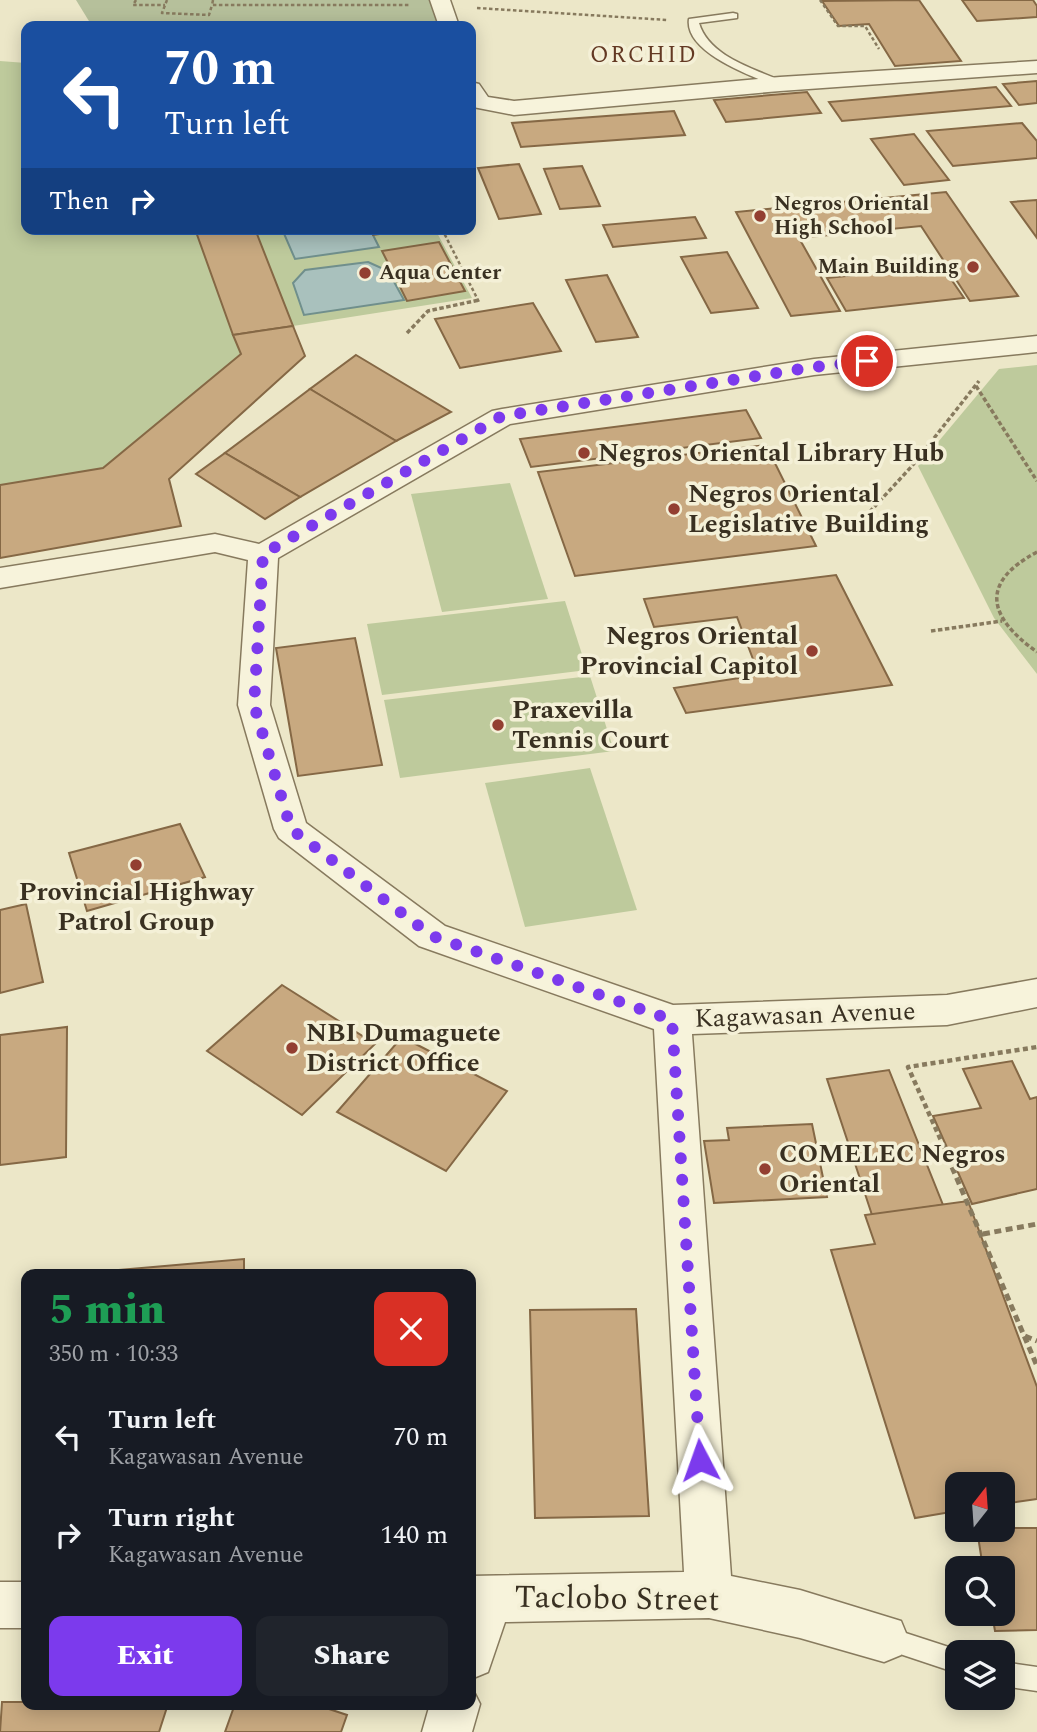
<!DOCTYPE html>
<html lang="en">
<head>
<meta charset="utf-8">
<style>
	body { margin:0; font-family:Spectral,serif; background:#20242c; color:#f1f3f6; height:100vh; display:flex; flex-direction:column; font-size:26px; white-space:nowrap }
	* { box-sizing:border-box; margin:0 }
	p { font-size:23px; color:#9ea1a6 }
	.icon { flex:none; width:38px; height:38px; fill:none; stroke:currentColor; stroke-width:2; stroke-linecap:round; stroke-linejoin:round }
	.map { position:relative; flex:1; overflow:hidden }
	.sheet { position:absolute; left:21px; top:1269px; width:455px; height:441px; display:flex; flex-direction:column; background:#171b24; border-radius:14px; box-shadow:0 4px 18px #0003 }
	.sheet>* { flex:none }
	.top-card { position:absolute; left:21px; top:21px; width:455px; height:214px; border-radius:14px; box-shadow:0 4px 18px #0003; background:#1a4fa0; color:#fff; overflow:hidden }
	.needle { width:46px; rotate:17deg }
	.tools { position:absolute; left:945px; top:1472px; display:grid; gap:14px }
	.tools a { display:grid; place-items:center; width:70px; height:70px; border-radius:14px; background:#171b24; box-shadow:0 4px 18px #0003; font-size:35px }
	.pin { position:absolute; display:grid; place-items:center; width:60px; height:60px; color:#fff; margin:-30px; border:4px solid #fff; border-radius:50%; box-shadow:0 2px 7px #0007 }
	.me { position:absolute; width:77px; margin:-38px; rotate:356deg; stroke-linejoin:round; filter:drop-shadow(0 0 5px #0008) }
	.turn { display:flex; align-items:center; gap:24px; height:147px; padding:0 28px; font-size:32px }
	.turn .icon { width:91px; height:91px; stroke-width:2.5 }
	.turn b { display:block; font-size:49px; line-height:60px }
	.then { display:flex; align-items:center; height:66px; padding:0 28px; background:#0003; gap:14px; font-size:26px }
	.round { display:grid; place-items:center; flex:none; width:74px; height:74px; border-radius:14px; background:#20242c }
	.head { display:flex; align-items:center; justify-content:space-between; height:119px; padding:0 28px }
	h1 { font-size:42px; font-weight:800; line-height:52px; color:#1e9e55 }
	.action { display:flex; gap:14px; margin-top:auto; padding:14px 28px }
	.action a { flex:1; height:80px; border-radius:14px; background:#7c3aed; color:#fff; font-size:28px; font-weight:800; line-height:80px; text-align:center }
	.action a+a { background:#20242c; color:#f1f3f6 }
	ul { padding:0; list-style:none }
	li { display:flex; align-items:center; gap:21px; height:98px; padding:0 28px }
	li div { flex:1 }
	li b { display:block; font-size:26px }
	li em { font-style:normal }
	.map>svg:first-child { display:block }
	.green { fill:#beca9c }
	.cemetery { fill:#b6c09b }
	.water { fill:#a9c1bd; stroke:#708f8c; stroke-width:2 }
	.building { fill:#c8a980; stroke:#856845; stroke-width:2 }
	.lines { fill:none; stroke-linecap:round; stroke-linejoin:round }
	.service-casing { stroke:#877a5e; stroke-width:3 }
	.minor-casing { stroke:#877a5e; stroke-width:3 }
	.path-far3 { stroke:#877a5e; stroke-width:2.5; stroke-dasharray:3.5 2.5; stroke-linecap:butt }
	.path-far2 { stroke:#877a5e; stroke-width:3.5; stroke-dasharray:4.5 2.5; stroke-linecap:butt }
	.path-far1 { stroke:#877a5e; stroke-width:4.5; stroke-dasharray:5 3.5; stroke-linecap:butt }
	.path { stroke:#877a5e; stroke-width:5; stroke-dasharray:7 4.5; stroke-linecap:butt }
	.service { fill:#f7f3db; fill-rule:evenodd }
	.minor { fill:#f7f3db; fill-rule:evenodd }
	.route { stroke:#7c3aed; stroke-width:12; stroke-dasharray:0 21.6 }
	.poi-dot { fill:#933f31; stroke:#f4f0d7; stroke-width:2.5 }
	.labels { text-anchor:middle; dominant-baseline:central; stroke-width:7; stroke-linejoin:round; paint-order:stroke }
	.far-poi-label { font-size:21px; font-weight:bold; fill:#393021; stroke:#f4f0d7; text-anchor:start }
	.far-neighbourhood-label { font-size:23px; letter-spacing:2px; fill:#633923; stroke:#f4f0d7 }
	.poi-label { font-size:26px; font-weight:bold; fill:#393021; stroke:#f4f0d7; text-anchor:start }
	.street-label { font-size:26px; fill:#393021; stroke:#f4f0d7 }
	.near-street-label { font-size:32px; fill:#393021; stroke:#f4f0d7 }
</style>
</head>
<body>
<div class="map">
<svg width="1037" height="1732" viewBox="0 0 1037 1732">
	<rect width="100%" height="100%" fill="#ece7c8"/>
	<g class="green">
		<polygon points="0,61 26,63 26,229 435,229 472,298 293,326 24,554 0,558"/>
		<polygon points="1037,365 1037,674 994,618 918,466 999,369"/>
		<polygon points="510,483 548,599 442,612 411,494"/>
		<polygon points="565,601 587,670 382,695 367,624"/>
		<polygon points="590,676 614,751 400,778 384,700"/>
		<polygon points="590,768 637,910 525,927 485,783"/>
	</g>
	<polygon class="cemetery" points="76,0 430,0 438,26 92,26"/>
	<g class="water">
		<polygon points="282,229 370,229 379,247 295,259"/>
		<polygon points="368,262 388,271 404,300 304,315 293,283 305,270"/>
	</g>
	<g class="building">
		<polygon points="919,0 961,61 895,66 869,24 839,26 822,1"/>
		<polygon points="962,0 1033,0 1037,6 1037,17 977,21"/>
		<polygon points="1037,81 1037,103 1019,105 1003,84"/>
		<polygon points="996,87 1011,106 842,121 829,102"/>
		<polygon points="807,92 821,113 726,122 714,100"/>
		<polygon points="674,111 685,135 521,147 512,123"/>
		<polygon points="1022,123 1037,141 1037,158 953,166 927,131"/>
		<polygon points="914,134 949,180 904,185 871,139"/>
		<polygon points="519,164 541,214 499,219 478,168"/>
		<polygon points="582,166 600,206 560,209 544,169"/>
		<polygon points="946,192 1018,296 970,301 921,226 799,238 840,311 791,316 736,212"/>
		<polygon points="1037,200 1037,238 1011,202"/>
		<polygon points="695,217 706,238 613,247 603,225"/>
		<polygon points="195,229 255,229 293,326 233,335"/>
		<polygon points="370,229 408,229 409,230 373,235"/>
		<polygon points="439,242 465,291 407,301 382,251"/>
		<polygon points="727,252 758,308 711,313 681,257"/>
		<polygon points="942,266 964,298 846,311 827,278"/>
		<polygon points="607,275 638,337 596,342 566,280"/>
		<polygon points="533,303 561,351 460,368 435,319"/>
		<polygon points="293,326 305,356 169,479 181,526 0,558 0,485 103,468 241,354 233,335"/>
		<polygon points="356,355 451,412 396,441 310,389"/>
		<polygon points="310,389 396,441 300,497 225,453"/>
		<polygon points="746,410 761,438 531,467 520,439"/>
		<polygon points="766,445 816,546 575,576 538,472"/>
		<polygon points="225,453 300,497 265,519 196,474"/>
		<polygon points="836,575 892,685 686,713 674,688 759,675 737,617 654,627 644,599"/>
		<polygon points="355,638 382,765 298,776 276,648"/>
		<polygon points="180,824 205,877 87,911 69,853"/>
		<polygon points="26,904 43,982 0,993 0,910"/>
		<polygon points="282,985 375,1044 302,1115 207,1051"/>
		<polygon points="67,1027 66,1157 0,1165 0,1035"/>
		<polygon points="402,1037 507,1091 446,1171 337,1112"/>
		<polygon points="1012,1061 1030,1099 1037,1097 1037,1189 972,1204 933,1116 981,1108 963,1069"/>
		<polygon points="889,1070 943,1205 872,1215 827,1079"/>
		<polygon points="812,1124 827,1197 714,1203 704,1141 729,1140 727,1128"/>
		<polygon points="968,1201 1037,1387 1037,1499 1003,1504 1003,1484 957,1484 957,1511 915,1518 831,1250 875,1244 865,1215"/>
		<polygon points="244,1259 244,1274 108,1274 108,1271"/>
		<polygon points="636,1309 649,1516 535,1518 530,1310"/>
		<polygon points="1003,1528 1037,1528 1037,1630 995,1631 992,1614 1003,1614 1003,1568 983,1568 977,1530"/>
		<polygon points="2,1702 26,1702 26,1704 168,1704 159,1732 0,1732"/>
		<polygon points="235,1704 314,1704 347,1715 341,1732 225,1732"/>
	</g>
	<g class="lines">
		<g class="service-casing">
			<g id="service">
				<path d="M733 13 737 14V18L699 23C709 57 755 69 784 82V86H776C751 76 684 52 689 19Z"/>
				<polygon points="884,1626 964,1652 957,1652 957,1673 876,1646 872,1638 876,1630"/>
				<polygon points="1003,1662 1037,1667 1037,1691 1003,1686"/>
			</g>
		</g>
		<g class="minor-casing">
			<g id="minor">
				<polygon points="430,0 450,0 459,26 439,26"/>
				<polygon points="1037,61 1037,73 780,91 514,115 473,107 471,104 471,82 479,84 488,97 514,101 780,77"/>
				<polygon points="1037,336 1037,352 814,375 510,424 278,558 270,705 306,823 445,926 673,1005 947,995 1037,979 1037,1007 947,1025 692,1034 731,1576 800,1590 901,1621 908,1638 901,1655 884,1662 800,1638 709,1618 505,1622 488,1672 471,1679 471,1576 684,1572 654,1029 419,946 279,838 274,829 238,705 248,560 215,552 0,588 0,568 215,534 259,544 492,411 502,409 814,359"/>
				<rect x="0" y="1582" width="26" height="46"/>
				<polygon points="471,1686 480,1704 472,1732 422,1732 430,1704 471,1704"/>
			</g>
		</g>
		<g class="path-far3">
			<polyline points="136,0 133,5 165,5"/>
			<polyline points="167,0 162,13 209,15 212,5"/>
			<polyline points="213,0 212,5 409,5"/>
			<polyline points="820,0 838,26 865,26 879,49"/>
			<polyline points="477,8 668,20"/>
			<polyline points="442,229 479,302"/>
		</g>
		<g class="path-far2">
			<polyline points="407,333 428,311 479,300"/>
			<polyline points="976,386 1037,481"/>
			<polyline points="865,517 912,466 979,381"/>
			<path d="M1037 552C979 583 988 617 1037 652"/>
			<polyline points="931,631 1002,621"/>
		</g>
		<polyline class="path-far1" points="944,1147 908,1067 1037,1047"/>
		<g class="path">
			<polyline points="943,1146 1037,1366"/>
			<polyline points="983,1234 1037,1224"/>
			<polyline points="1025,1336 1037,1341"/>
		</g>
		<use href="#service" class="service"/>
		<use href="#minor" class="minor"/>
	</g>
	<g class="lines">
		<polyline class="route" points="700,1460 672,1020 432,936 291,829 254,705 263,554 502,416 814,367 867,361"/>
	</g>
	<g class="poi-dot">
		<circle cx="760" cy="216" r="7"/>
		<circle cx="973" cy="267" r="7"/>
		<circle cx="365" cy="273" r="7"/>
		<circle cx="584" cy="453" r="7"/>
		<circle cx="674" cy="509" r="7"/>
		<circle cx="812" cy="651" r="7"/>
		<circle cx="498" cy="725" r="7"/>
		<circle cx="136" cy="865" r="7"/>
		<circle cx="292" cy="1048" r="7"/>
		<circle cx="765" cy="1169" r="7"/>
	</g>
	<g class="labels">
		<g class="far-poi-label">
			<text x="774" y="204">Negros Oriental<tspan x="774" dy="24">High School</tspan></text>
			<text x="959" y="267" text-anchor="end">Main Building</text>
			<text x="379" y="273">Aqua Center</text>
		</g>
		<g class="far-neighbourhood-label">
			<text x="644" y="55">ORCHID</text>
		</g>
		<g class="poi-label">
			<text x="598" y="453">Negros Oriental Library Hub</text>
			<text x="688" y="494">Negros Oriental<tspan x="688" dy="30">Legislative Building</tspan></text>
			<text x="798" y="636" text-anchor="end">Negros Oriental<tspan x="798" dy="30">Provincial Capitol</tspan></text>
			<text x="512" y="710">Praxevilla<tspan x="512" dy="30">Tennis Court</tspan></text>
			<text x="136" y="892" text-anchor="middle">Provincial Highway<tspan x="136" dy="30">Patrol Group</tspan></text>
			<text x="306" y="1033">NBI Dumaguete<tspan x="306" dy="30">District Office</tspan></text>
			<text x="779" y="1154">COMELEC Negros<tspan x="779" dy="30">Oriental</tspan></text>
		</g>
		<g class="street-label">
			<text transform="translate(805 1015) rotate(-2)">Kagawasan Avenue</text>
		</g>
		<g class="near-street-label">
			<text transform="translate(617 1599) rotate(1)">Taclobo Street</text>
		</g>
	</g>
</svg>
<div class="tools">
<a><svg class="needle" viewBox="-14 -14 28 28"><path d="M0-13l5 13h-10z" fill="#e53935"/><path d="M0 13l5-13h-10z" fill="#9ea1a6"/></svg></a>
<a><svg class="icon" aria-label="search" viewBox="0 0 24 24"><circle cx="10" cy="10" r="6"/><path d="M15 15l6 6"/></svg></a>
<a><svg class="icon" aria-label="layers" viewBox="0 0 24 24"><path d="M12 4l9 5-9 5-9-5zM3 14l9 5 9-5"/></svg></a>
</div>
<div class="pin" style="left:867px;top:361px;background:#d93025"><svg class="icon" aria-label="arrive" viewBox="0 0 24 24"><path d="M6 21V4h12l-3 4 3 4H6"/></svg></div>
<svg class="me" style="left:700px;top:1460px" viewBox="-20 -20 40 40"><path d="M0-17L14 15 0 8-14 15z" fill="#7c3aed" stroke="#fff" stroke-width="4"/></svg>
<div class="top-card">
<div class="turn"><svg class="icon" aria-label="left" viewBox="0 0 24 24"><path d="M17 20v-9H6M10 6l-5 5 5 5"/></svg><div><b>70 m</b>Turn left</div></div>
<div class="then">Then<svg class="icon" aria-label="right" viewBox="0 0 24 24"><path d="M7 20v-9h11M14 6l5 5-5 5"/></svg></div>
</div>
<section class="sheet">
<div class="head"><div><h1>5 min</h1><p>350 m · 10:33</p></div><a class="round" style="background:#d93025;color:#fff"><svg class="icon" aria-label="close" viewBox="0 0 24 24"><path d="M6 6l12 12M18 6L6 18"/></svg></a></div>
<ul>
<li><svg class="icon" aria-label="left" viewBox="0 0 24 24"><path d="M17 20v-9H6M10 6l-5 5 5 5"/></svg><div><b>Turn left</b><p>Kagawasan Avenue</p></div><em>70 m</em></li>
<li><svg class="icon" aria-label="right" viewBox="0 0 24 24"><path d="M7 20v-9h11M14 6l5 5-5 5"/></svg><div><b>Turn right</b><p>Kagawasan Avenue</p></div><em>140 m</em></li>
</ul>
<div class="action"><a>Exit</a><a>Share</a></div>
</section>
</div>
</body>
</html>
